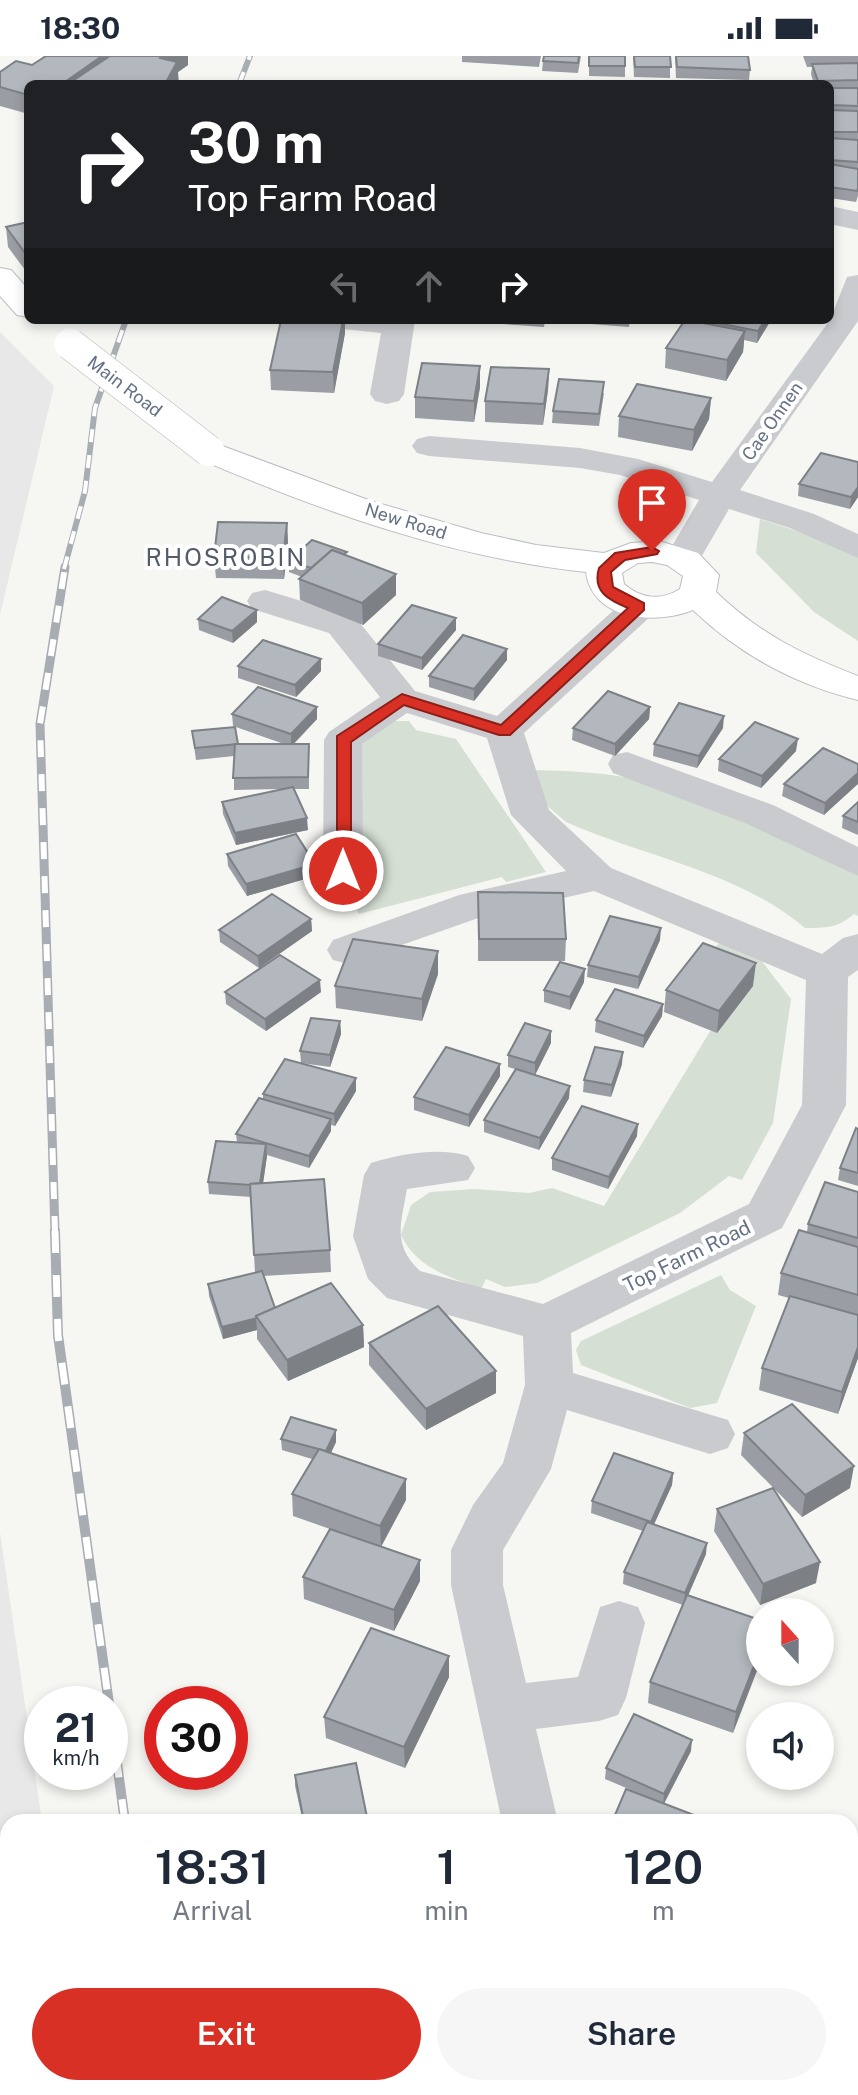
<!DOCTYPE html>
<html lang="en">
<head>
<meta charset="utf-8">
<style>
	body { margin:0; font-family:"Public Sans",sans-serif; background:#f6f6f7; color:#1f2937; height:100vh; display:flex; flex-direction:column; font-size:30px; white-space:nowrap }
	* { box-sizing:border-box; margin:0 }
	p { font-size:26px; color:#747a83 }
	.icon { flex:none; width:44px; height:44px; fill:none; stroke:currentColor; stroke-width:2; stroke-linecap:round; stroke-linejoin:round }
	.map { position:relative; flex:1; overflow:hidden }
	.details { position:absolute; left:0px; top:1758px; width:858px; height:282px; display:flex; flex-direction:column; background:#fff; border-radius:24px 24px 0 0; box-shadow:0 4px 12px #0003 }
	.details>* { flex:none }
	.guide { position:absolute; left:24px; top:24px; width:810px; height:244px; border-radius:12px; box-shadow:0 4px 12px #0003; background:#202124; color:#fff; overflow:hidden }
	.needle { width:52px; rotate:339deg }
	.buttons { position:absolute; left:746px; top:1542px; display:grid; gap:16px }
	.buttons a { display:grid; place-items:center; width:88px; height:88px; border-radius:50%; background:#fff; box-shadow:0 4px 12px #0003; font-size:40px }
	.speed { position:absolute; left:24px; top:1630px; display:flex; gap:16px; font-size:40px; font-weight:700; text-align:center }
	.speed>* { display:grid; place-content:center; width:104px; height:104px; border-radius:50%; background:#fff; box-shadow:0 4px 12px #0003; line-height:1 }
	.speed small { font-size:20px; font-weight:400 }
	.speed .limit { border:12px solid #d22; background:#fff; color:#111 }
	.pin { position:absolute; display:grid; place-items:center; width:68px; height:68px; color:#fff; margin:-82px -34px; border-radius:50% 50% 50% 0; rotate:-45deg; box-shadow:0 0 8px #0007 }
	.pin .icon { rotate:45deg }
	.me { position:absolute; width:88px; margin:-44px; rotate:0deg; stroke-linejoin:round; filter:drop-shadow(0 0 6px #0008) }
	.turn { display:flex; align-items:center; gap:28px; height:168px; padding:0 32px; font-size:36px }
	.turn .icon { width:104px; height:104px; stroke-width:2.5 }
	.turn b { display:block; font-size:56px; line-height:68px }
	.lanes { display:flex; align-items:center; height:76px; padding:0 32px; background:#0003; justify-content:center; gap:40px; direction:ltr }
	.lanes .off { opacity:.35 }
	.eta { display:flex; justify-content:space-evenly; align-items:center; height:136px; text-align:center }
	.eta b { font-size:48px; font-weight:600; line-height:56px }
	.button { display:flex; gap:16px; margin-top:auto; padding:16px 32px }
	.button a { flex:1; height:92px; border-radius:48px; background:#d93025; color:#fff; font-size:32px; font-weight:600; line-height:92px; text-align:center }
	.button a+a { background:#f6f6f7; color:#1f2937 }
	.status { display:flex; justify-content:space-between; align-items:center; height:56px; padding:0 40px; background:#fff; direction:ltr }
	.status svg { height:22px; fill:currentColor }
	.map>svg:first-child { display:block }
	.built { fill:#e7e8e7 }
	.green { fill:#d6dfd4 }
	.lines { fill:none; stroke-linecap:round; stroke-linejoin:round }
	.secondary-casing { stroke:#bbbec3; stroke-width:2 }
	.trunk-casing { stroke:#b8bbbf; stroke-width:2 }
	.minor { fill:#c9cbcf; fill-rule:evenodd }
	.secondary { fill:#fff; fill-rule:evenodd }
	.trunk { fill:#fff; fill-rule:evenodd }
	.rail-far2-casing { stroke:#a8acb3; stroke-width:6 }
	.rail-far1-casing { stroke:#a8acb3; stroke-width:9 }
	.rail-casing { stroke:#a8acb3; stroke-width:10 }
	.rail-far2 { stroke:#fff; stroke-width:4; stroke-dasharray:13; stroke-linecap:butt }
	.rail-far1 { stroke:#fff; stroke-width:6; stroke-dasharray:17; stroke-linecap:butt }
	.rail { stroke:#fff; stroke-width:7; stroke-dasharray:22; stroke-linecap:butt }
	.secondary-bridge-casing { stroke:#bbbec3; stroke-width:32; stroke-linecap:butt }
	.secondary-bridge { stroke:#fff; stroke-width:31 }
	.wall { fill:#9a9ea4 }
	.shaded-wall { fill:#7d8186 }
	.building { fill:#b3b8bf; stroke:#7d8186; stroke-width:2 }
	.route { fill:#d93025; stroke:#8d1f18; stroke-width:2 }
	.labels { text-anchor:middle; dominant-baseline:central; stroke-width:8; stroke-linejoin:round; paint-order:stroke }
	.far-street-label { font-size:18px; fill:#647186; stroke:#fff }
	.street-label { font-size:20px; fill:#647186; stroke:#fff }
	.quarter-label { font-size:24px; letter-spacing:2px; fill:#525c6b; stroke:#fff }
</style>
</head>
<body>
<div class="status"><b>18:30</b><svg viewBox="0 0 49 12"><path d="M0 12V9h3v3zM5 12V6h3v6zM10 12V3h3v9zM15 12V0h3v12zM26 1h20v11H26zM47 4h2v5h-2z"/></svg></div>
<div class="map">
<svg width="858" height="2039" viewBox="0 0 858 2039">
	<rect width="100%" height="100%" fill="#f6f7f3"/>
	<g class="built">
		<polygon points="0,276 54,330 0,559"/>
		<polygon points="0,1476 42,1766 8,1766 8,2032 80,2032 81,2039 0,2039"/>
	</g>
	<g class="green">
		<polygon points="760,463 828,485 858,500 858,585 814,556 756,497"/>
		<polygon points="391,665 409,665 416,674 456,683 546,816 506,826 502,821 359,858 354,848 358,691"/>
		<path d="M534 714C569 715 604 716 638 724 715 744 787 785 858 820V860L854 858C838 872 826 872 805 872 739 816 645 801 566 766L544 747Z"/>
		<path d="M725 880 757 899 791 943 773 1067 742 1124 729 1120 680 1157 537 1227 505 1231 486 1223 481 1233C447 1220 417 1212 401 1179L411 1149 430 1136 474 1133 529 1137 552 1132 604 1150 709 977 750 926 703 906Z"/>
		<polygon points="721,1219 730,1234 756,1250 717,1347 690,1352 581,1309 576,1294 581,1285"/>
	</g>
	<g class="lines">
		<g class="secondary-casing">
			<g id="secondary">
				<polygon points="0,212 11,214 28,233 28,261 17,259 0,240"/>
				<path d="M209 385 371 445 481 477 536 489 604 497 631 487 659 485 698 497 719 519 716 536C760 578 801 598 858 620V644C796 629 739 598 693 554 656 569 592 565 586 516 451 502 321 455 197 402L192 395 197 388ZM652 506 667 509 683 520 680 533C661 545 641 543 624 528L622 517 638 507Z"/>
			</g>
		</g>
		<g class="trunk-casing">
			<polygon id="trunk" points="858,2000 858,2039 825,2039 827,2032 850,2032 850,2003"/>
		</g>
		<g class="minor">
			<polygon points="830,150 858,156 858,174 830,168"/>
			<polygon points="858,219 858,265 740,434 814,458 858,478 858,502 790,472 729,453 696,510 683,513 670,510 665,502 699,444 620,419 580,412 429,400 417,397 412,390 417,383 429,380 580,392 638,403 712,426 830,264 847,221"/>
			<polygon points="319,264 415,264 404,338 399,345 387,348 375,345 370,338 381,277 324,271"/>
			<path d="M265 534 355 561 415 635 497 660 626 543 639 540 652 543 657 551 652 559 524 677 549 754 611 812 822 898 843 882 858 878V914L848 921 846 1049 782 1172 571 1277 573 1317 728 1364 735 1378 728 1392 710 1398 567 1354 551 1413 503 1494V1529L526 1627 578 1621 600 1551 619 1545 638 1551 645 1567 626 1642 618 1659 599 1665 536 1673 558 1766H502L451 1529V1494L473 1449 503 1407 525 1329 523 1280 387 1242 368 1223 353 1180 364 1119 371 1107C400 1098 439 1091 468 1100L475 1112 468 1124 407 1133C401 1168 392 1188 420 1215L543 1248 749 1148 802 1049 806 924 594 835 484 860 348 908 333 904 327 894 333 884 459 839 566 815 511 759 487 682 407 657 362 688 363 815 357 824 343 828 329 824 323 815 324 684 329 676 380 641 329 577 252 553 247 545 252 537Z"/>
			<polygon points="627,696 773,749 858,791 858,820 745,767 613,717 608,708 613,699"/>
		</g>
		<use href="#secondary" class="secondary"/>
		<use href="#trunk" class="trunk"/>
		<g class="rail-far2-casing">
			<g id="rail-far2">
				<polyline points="239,28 250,0"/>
				<polyline points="64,513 85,435 95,352 126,264"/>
			</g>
		</g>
		<g class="rail-far1-casing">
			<polyline id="rail-far1" points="55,1177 40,668 65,511"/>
		</g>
		<g class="rail-casing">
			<g id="rail">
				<polyline points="55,1175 58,1279 109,1648"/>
				<polyline points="110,1656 125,1766"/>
				<polyline points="166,2032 168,2039"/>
			</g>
		</g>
		<use href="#rail-far2" class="rail-far2"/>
		<use href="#rail-far1" class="rail-far1"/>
		<use href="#rail" class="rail"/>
		<g class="secondary-bridge-casing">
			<polyline id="secondary-bridge" points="70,288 209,395"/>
		</g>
		<use href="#secondary-bridge" class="secondary-bridge"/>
	</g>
	<g class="wall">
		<polygon points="46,0 188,0 188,9 178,16 28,28 28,83 25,57 0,50 0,16 32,9"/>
		<polygon points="462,0 541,0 539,11 462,6"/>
		<polygon points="581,0 578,17 542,15 543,5"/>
		<polygon points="589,0 625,10 625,21 589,20"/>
		<polygon points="633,0 670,0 670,22 634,21"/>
		<polygon points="675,0 748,0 750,14 749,24 676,22"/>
		<polygon points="803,0 858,0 858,140 856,146 830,142 830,28 814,28 811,18 812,11 807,11"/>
		<polygon points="28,166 28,218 8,191 6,171"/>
		<polygon points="281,264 345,264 345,277 334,337 271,334 270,314"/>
		<polygon points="432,264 485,264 485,267"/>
		<polygon points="487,264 545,264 544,271 487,267"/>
		<polygon points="553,264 630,264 629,271 553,265"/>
		<polygon points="696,264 771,264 757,287 744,284 743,296 726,325 665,312 666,292 696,266"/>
		<polygon points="549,313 548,334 543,369 485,366 485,345"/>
		<polygon points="480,331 474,366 415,362 415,341"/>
		<polygon points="604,337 599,370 552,367 553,355"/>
		<polygon points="711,342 709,363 692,395 618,381 619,360"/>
		<polygon points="858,406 858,441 850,453 798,440 799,428"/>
		<polygon points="287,467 288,488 284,523 216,522 214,501"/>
		<polygon points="347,500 396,539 363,569 300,544 299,523 302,521 289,516 289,505"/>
		<polygon points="257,554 257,566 233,587 199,574 198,563"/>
		<polygon points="456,562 456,574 422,614 378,600 378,588"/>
		<polygon points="507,593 507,604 474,645 429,631 429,620"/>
		<polygon points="321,603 321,615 296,641 238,622 238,610"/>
		<polygon points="650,651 649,663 615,700 572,684 573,672"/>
		<polygon points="232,658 317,663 294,688 309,688 309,733 293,733 308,774 236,789 223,758 222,746 284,733 234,734 234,700 196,704 192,675 238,688 284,688 233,670"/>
		<polygon points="723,672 697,712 653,700 654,688"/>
		<polygon points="796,695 761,732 718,715 719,703"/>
		<polygon points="858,708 824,759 782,740 784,728"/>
		<polygon points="858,746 858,779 842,772 843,760"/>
		<polygon points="227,798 315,808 315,820 247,840 228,810"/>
		<polygon points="478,836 566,883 565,905 478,905"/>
		<polygon points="311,863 312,875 259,912 220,886 219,874"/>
		<polygon points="660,884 638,933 587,921 588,909"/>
		<polygon points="438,895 438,918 422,965 336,952 335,930"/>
		<polygon points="584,926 570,954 544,946 544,934"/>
		<polygon points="753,930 717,977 664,956 666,934"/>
		<polygon points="225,936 321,936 266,975 226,948"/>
		<polygon points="663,948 662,960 643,992 595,976 596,964"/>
		<polygon points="340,965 341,978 330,1011 301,1007 356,1022 356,1035 335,1070 331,1069 331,1075 309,1112 267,1099 263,1127 330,1194 331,1216 263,1220 275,1252 363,1269 364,1291 288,1325 257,1283 257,1274 223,1283 209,1240 208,1228 255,1217 251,1141 209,1138 208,1126 237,1086 236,1078 263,1043 263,1038 301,1007 300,995"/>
		<polygon points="551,975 551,987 535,1019 569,1042 539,1094 484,1076 484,1064 515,1013 508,1011 508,999"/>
		<polygon points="500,1008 500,1020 469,1071 414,1054 414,1041"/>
		<polygon points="622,1008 611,1041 583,1036 584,1024"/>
		<polygon points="858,1073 858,1130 838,1124 840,1112"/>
		<polygon points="637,1080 608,1133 552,1114 552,1102"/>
		<polygon points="858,1136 858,1302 838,1358 759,1334 762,1312 789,1242 778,1239 781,1217 807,1176 808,1168"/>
		<polygon points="369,1287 496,1337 426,1374 369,1309"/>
		<polygon points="336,1374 336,1386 331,1397 406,1423 406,1444 381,1490 420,1504 420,1525 394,1575 304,1543 303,1521 330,1473 293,1460 292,1438 312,1403 282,1394 281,1383"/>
		<polygon points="744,1377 850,1432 802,1461 741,1399"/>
		<polygon points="673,1417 672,1429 654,1468 706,1498 688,1539 760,1564 733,1677 648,1647 650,1626 683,1549 623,1528 624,1516 643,1475 591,1457 592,1445"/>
		<polygon points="717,1453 816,1527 760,1549 714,1475"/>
		<polygon points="449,1600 449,1621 405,1712 326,1682 324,1661"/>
		<polygon points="691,1695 664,1748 605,1723 606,1712"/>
		<polygon points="295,1719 368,1766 303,1766 295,1730"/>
	</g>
	<g class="shaded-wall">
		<polygon points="102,0 126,0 91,28 62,28"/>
		<polygon points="162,0 188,0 188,9 178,16 179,28 165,28 160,2"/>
		<polygon points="343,264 345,264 345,277 334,337 333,316"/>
		<polygon points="765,264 771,264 757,287 758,275"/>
		<polygon points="745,275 743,296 726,325 727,304"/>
		<polygon points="480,310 480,331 474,366 474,345"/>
		<polygon points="549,313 548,334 543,369 544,348"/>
		<polygon points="711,342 709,363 692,395 694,374"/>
		<polygon points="858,431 858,441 850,453 851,441"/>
		<polygon points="287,467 288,488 284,523 283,501"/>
		<polygon points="396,518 396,539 363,569 362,547"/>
		<polygon points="257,554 257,566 233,587 232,575"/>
		<polygon points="456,562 456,574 422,614 422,602"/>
		<polygon points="507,593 507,604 474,645 474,633"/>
		<polygon points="321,603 321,615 296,641 295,629"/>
		<polygon points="317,651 317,663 291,690 291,678"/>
		<polygon points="650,651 649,663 615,700 615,688"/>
		<polygon points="724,660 723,672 697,712 699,700"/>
		<polygon points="798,683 796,695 761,732 762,720"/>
		<polygon points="858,717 858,728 824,759 825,747"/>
		<polygon points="307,762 308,774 236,789 235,777"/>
		<polygon points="315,808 315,820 247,840 246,828"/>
		<polygon points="311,863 312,875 259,912 258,900"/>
		<polygon points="661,872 660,884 638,933 639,921"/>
		<polygon points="438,895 438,918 422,965 422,943"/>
		<polygon points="756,907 753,930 717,977 719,955"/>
		<polygon points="585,913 584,926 570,954 570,941"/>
		<polygon points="320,924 321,936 266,975 265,963"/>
		<polygon points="663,948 662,960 643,992 644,980"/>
		<polygon points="340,965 341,978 330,1011 330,999"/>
		<polygon points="551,975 551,987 535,1019 535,1007"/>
		<polygon points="623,996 622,1008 611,1041 612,1029"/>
		<polygon points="500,1008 500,1020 469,1071 469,1059"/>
		<polygon points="356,1022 356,1035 335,1070 334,1058"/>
		<polygon points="570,1030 569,1042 539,1094 540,1082"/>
		<polygon points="331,1063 331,1075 309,1112 309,1100"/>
		<polygon points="638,1068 637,1080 608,1133 609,1121"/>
		<polygon points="266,1088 267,1100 261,1141 260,1129"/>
		<polygon points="256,1262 257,1274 223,1283 222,1271"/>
		<polygon points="363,1269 364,1291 288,1325 287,1304"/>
		<polygon points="858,1291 858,1302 838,1358 842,1336"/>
		<polygon points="496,1315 496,1337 426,1374 426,1353"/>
		<polygon points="336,1374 336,1386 326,1407 325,1395"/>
		<polygon points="854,1410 850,1432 802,1461 805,1439"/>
		<polygon points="673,1417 672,1429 650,1477 651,1466"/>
		<polygon points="406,1423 406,1444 381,1491 380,1470"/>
		<polygon points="707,1487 706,1498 684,1549 685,1537"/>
		<polygon points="420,1504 420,1525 394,1575 394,1554"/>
		<polygon points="820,1506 816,1527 760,1549 763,1528"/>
		<polygon points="760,1594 760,1607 733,1677 736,1656"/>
		<polygon points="449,1600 449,1621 405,1712 404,1691"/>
		<polygon points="692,1684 691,1695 663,1749 664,1738"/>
		<polygon points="0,1789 8,1837 8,1846 0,1797"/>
		<polygon points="8,1867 8,1895 0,1897 0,1869"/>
	</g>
	<g class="building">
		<polygon points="46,0 102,0 62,28 28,28 28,39 0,31 0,16 16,5 32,9"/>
		<polygon points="110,0 162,0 160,2 177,6 165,28 68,28"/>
		<polygon points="544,0 579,0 578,7 543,5"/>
		<rect x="589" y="0" width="36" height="10"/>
		<polygon points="634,0 670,0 671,11 635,11"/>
		<polygon points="676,0 748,0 750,14 677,11"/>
		<polygon points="858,7 858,24 818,25 812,8"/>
		<polygon points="830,32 858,32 858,50 830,49"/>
		<polygon points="830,54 858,55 858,76 830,76"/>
		<polygon points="830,82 858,84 858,106 830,104"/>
		<polygon points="830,108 858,113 858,132 857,135 830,131"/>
		<polygon points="28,166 28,201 6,171"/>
		<polygon points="281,264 343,264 333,316 270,314"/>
		<polygon points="685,264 687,264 745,275 727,304 666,292"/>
		<polygon points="702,264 765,264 758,275"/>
		<polygon points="422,307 480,310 474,345 415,341"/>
		<polygon points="491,311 549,313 544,348 485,345"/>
		<polygon points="559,323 604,326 599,358 553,355"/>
		<polygon points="637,328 711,342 694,374 619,360"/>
		<polygon points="821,397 858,406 858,431 851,441 799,428"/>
		<polygon points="218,466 287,467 283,501 214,501"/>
		<polygon points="312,484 347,496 344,498 332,494 311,512 289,505"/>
		<polygon points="332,494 396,518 362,547 299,523"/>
		<polygon points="222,541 257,554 232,575 198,563"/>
		<polygon points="412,549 456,562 422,602 378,588"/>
		<polygon points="463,579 507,593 474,633 429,620"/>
		<polygon points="263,584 321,603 295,629 238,610"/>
		<polygon points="258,631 317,651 291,678 232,658"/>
		<polygon points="608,635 650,651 615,688 573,672"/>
		<polygon points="679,647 724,660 699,700 654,688"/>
		<polygon points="755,666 798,683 762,720 719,703"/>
		<polygon points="235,671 238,688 195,692 192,675"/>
		<polygon points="235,688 309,688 308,721 233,722"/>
		<polygon points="823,692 858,708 858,717 825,747 784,728"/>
		<polygon points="293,731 307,762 235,777 222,746"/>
		<polygon points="858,746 858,766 843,760"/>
		<polygon points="296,778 315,808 246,828 227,798"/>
		<polygon points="478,836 563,837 566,883 479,883"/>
		<polygon points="272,838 311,863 258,900 219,874"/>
		<polygon points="610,860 661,872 639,921 588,909"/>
		<polygon points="353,883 438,895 422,943 335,930"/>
		<polygon points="703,887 756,907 719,955 666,934"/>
		<polygon points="280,899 320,924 265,963 225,936"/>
		<polygon points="560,906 585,913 570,941 544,934"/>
		<polygon points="615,933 663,948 644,980 596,964"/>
		<polygon points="311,962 340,965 330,999 300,995"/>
		<polygon points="525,967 551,975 535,1007 508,999"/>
		<polygon points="446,991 500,1008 469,1059 414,1041"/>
		<polygon points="595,991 623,996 612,1029 584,1024"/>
		<polygon points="285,1003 356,1022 334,1058 263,1038"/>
		<polygon points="516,1013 570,1030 540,1082 484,1064"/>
		<polygon points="259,1042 331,1063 309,1100 236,1078"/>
		<polygon points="582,1050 638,1068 609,1121 552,1102"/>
		<polygon points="856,1072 858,1073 858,1117 840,1112"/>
		<polygon points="216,1085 266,1088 260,1127 250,1128 250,1129 208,1126"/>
		<polygon points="324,1123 330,1194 254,1199 250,1128"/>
		<polygon points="825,1126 858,1136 858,1182 808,1168"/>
		<polygon points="799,1174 858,1191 858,1239 781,1217"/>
		<polygon points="262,1215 275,1252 256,1260 257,1262 222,1271 208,1228"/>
		<polygon points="331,1227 363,1269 287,1304 256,1260"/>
		<polygon points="790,1240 858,1259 858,1291 842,1336 762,1312"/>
		<polygon points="438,1250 496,1315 426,1353 369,1287"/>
		<polygon points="792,1348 854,1410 805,1439 744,1377"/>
		<polygon points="291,1361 336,1374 326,1395 281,1383"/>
		<polygon points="319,1393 406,1423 380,1470 292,1438"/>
		<polygon points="614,1397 673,1417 651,1466 592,1445"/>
		<polygon points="773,1432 820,1506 763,1528 717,1453"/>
		<polygon points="647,1466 707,1487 685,1537 624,1516"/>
		<polygon points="330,1473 420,1504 394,1554 303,1521"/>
		<polygon points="687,1539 760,1564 760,1594 736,1656 650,1626"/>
		<polygon points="371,1572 449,1600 404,1691 324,1661"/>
		<polygon points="634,1658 692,1684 664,1738 606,1712"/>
		<polygon points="356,1707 368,1766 304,1766 295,1719"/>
		<polygon points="626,1733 712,1766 612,1766"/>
		<polygon points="383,1761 396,1766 380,1766"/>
		<polygon points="0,1797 8,1846 8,1867 0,1869"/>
	</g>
	<path class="route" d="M652 491 659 495 657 498 625 504 611 516 613 531 644 547V554L510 679H499L404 649 351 686V815L343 821 337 819V680L402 638 501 669 628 552C609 544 592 536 599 512L615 497Z"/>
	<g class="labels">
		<g class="far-street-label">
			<text transform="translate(125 330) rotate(37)">Main Road</text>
			<text transform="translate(772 365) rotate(-55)">Cae Onnen</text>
			<text transform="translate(406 465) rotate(17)">New Road</text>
		</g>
		<g class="street-label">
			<text transform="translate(687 1200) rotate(-26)">Top Farm Road</text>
		</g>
		<g class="quarter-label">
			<text x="226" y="501">RHOSROBIN</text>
		</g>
	</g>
</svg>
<div class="buttons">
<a><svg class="needle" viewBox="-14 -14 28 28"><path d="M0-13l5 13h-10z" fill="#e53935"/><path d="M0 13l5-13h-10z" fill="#747a83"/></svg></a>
<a><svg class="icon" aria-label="sound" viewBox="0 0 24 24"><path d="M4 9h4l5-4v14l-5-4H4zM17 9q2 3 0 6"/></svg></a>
</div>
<div class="speed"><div>21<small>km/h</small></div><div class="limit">30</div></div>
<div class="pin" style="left:652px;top:495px;background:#d93025"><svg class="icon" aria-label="arrive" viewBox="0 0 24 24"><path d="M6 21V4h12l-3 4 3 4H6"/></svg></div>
<svg class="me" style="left:343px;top:815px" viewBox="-20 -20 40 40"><circle r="17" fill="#d93025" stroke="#fff" stroke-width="3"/><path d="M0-11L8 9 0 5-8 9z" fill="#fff"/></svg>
<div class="guide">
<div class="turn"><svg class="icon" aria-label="right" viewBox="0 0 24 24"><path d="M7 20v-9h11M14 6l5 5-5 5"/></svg><div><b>30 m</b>Top Farm Road</div></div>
<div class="lanes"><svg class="icon off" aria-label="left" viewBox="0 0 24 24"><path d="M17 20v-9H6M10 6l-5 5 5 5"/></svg><svg class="icon off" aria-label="ahead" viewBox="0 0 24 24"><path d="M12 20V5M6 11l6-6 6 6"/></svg><svg class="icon" aria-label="right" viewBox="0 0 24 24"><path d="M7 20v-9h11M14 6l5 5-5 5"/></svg></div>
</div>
<section class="details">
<div class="eta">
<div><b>18:31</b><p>Arrival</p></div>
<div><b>1</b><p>min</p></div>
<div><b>120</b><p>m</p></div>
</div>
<div class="button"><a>Exit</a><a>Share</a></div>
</section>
</div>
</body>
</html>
